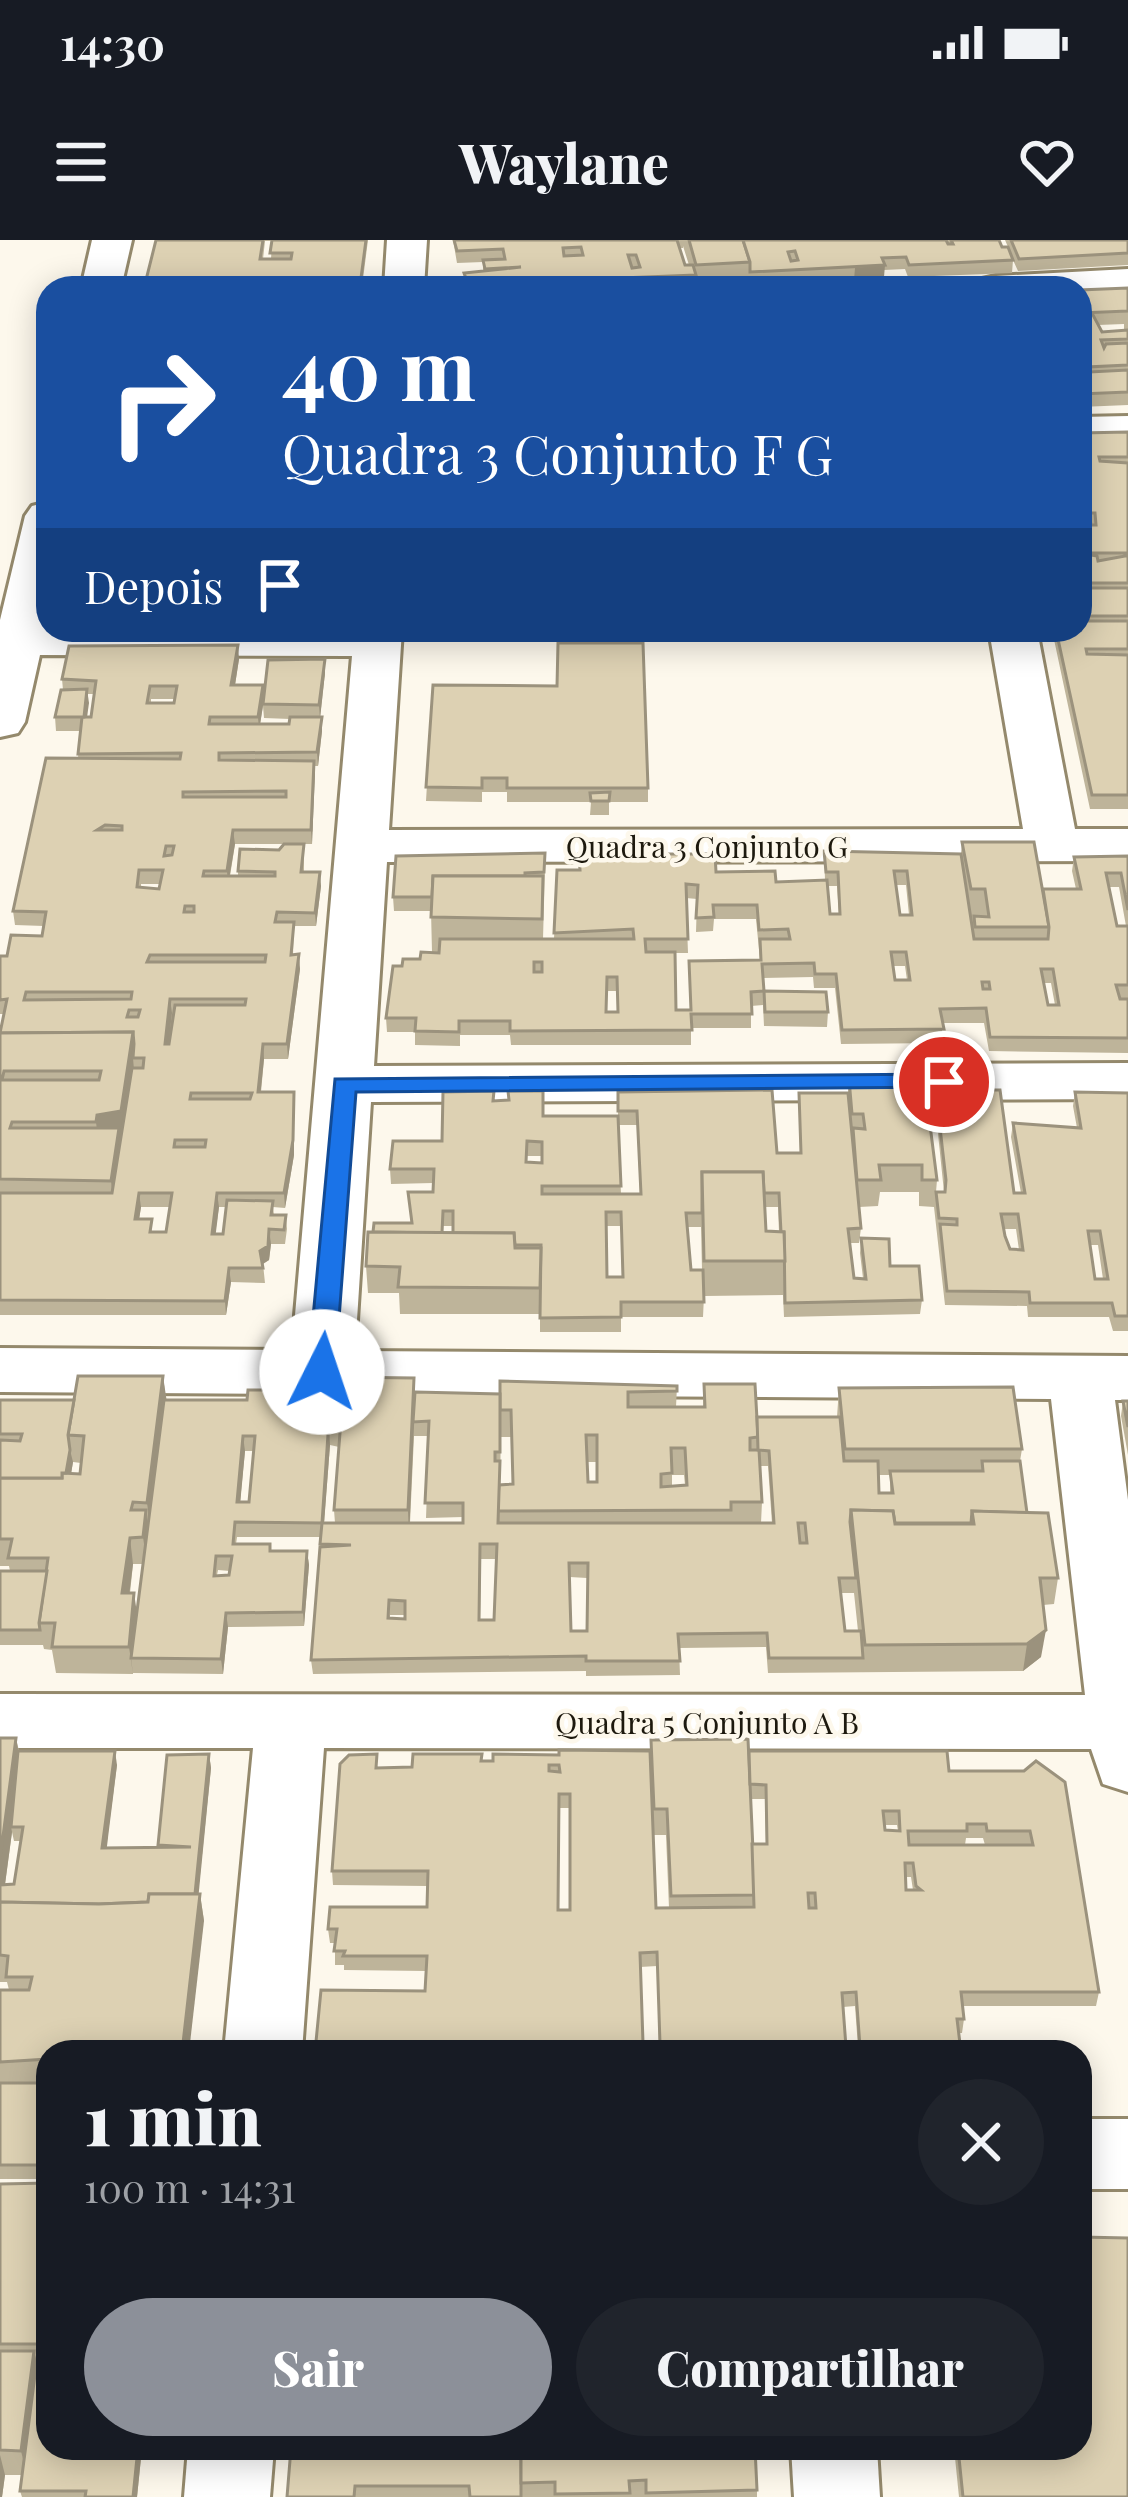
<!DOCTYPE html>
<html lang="pt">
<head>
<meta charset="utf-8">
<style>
	body { margin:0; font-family:"Playfair Display",serif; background:#20242c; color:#f1f3f6; height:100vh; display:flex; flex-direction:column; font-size:45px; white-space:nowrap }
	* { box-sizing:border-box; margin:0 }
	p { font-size:39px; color:#9ea1a6 }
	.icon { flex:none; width:66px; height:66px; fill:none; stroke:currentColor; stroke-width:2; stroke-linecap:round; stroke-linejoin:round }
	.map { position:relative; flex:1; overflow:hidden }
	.sheet { position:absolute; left:36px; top:1800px; width:1056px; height:420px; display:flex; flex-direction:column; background:#171b24; border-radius:36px; box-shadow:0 6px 30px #0003 }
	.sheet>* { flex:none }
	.top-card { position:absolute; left:36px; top:36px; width:1056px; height:366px; border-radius:36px; box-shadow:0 6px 30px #0003; background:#1a4fa0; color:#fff; overflow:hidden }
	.pin { position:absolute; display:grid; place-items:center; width:102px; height:102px; color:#fff; margin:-51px; border:6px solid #fff; border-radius:50%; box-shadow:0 3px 12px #0007 }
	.me { position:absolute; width:132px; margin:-66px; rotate:4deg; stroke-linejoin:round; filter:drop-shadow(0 0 9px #0008) }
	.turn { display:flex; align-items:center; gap:42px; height:252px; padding:0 48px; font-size:54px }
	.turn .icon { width:156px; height:156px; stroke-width:2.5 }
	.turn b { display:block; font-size:84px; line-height:102px }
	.then { display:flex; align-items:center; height:114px; padding:0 48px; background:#0003; gap:24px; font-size:45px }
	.round { display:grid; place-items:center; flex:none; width:126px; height:126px; border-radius:63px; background:#20242c }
	.headline { display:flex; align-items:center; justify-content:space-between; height:204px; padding:0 48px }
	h1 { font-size:72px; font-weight:800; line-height:90px }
	.button { display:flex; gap:24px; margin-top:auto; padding:24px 48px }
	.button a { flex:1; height:138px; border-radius:72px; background:#8c9099; color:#fff; font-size:48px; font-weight:800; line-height:138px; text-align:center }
	.button a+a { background:#20242c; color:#f1f3f6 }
	.status { display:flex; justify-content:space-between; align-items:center; height:84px; padding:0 60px; background:#171b24; direction:ltr }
	.status svg { height:33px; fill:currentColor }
	header { display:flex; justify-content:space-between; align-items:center; height:156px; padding:0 48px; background:#171b24; font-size:54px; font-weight:800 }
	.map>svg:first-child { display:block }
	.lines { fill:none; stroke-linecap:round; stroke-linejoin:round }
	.street-casing { stroke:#94896c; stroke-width:6 }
	.street { fill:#fff; fill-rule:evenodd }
	.wall { fill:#beb49a; fill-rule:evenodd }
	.shaded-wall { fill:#9b927d }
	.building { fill:#ddd1b3; stroke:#9b927d; stroke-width:3; fill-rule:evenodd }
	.route { fill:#1a73e8; stroke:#114b97; stroke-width:3 }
	.labels { text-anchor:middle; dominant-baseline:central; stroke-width:9; stroke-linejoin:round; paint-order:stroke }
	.street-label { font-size:30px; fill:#1d190e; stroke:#fdf8ec }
</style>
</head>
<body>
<div class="status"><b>14:30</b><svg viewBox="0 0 49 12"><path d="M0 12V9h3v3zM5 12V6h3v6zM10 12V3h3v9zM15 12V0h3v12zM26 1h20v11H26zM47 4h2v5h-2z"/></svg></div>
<header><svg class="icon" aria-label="menu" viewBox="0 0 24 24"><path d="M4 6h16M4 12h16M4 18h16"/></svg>Waylane<svg class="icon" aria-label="heart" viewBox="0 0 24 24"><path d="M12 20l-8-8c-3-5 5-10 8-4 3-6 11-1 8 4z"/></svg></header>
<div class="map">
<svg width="1128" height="2257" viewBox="0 0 1128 2257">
	<rect width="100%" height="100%" fill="#fdf8ec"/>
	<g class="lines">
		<g class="street-casing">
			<g id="street">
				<polygon points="92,0 132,0 121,48 81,48"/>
				<polygon points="387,0 427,0 424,48 384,48"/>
				<polygon points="1128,29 1128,53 1080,56 1080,48 976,48 982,39 996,36"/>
				<polygon points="1128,176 1128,202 1080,203 1080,177"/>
				<polygon points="48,262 48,390 402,390 389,590 1023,589 989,390 1037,390 1075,589 1128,589 1128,621 387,622 374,826 1128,823 1128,859 371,862 355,1111 1128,1116 1128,1160 1115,1160 1128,1260 1128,1552 1103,1544 1091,1509 324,1508 302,1812 224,1812 253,1508 0,1508 0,1454 1085,1455 1051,1159 0,1152 0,1108 292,1110 352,416 40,415 25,482 18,493 0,497 0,380 25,276 32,266"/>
				<rect x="1080" y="1879" width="48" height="70"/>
				<polygon points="188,2208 274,2208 270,2257 184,2257"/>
				<polygon points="791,2208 877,2208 880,2257 794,2257"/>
			</g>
		</g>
		<use href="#street" class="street"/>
	</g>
	<g class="wall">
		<path d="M218 0H368L363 39 368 48H144ZM265 1H272L271 19H263Z"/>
		<path d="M453 0H999L1002 7H1008L1005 0H1128V25L1018 31 1013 20 1012 33 908 37 905 29 884 30V37L854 40 697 48H465L464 33 483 31V22L457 23ZM683 6 689 25H685L679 8H683Z"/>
		<path d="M1128 48V165L1080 167V50ZM1124 84V91L1102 92 1098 85Z"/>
		<polygon points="1128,192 1128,569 1090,569 1052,390 1080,390 1080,193"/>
		<path d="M239 419 235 445 264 456 325 419V433L320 477 322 491 318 526H314L312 604H288H304V632L321 646 316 686H294L293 715 300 729 288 819H264L261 852H294V915L285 968 273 967 274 975H286L287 989 285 1004H271L269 1020 263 1024 265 1043 231 1042 226 1075H0V792L4 774H0V716H7L42 696 44 686 15 685 13 671 78 518 80 491H56L55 477 63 450 62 439ZM88 454H94L91 477H87ZM151 459H175L174 463H151ZM263 466 264 478 290 479 289 484H260ZM235 604H284L279 610 238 631V636H230ZM141 644H160L159 649 141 647ZM141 967H170L166 992H153L139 979ZM219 967H226L223 994H215Z"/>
		<polygon points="433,445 648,548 648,562 609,562 609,575 590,575 591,562 507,562 507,552 482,552 482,562 426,561"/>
		<path d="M962 602 1043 649H1076L1072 631 1074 617 1128 616V813L989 811 984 783H942V803L841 804 835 748H814L813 737 763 738 764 751 828 772 827 787 764 786 763 765 751 766V788H691V805H511L510 795H460V806L415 805V792H387L386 778 402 726 432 712 431 671H394L393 657 545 627 543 699H554L557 630 716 632 776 642 825 640 824 611 961 614ZM896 645H906L909 675H900ZM828 646H837L839 674H830ZM1109 647H1119L1126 686H1117ZM686 658 697 659 696 692 713 691 714 679H756L760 720 689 721 690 770H676L675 713H688ZM893 726H905L907 740H895ZM1044 743H1051L1055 765H1048ZM606 751H617L618 772H606Z"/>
		<path d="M849 839 926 850 1014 953H1021L1011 897 1013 883 1077 888 1073 866 1075 852 1128 853V1091H1113L1109 1077H1028L1027 1066 945 1065 934 967 919 966V952H880L878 966 859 967 861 988 859 1003H849L854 1038H863L860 1013 861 998 922 1060 920 1074 784 1077 783 1055 704 1056 703 1077H621V1092H540V1074H400L399 1053H368L366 1026 373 992 411 983 408 952H433V943L391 944 390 929 442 901 494 861 543 876H618V852L777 913H800L799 853H848ZM930 884H937L944 952H936L937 940ZM618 885H637L640 954H621ZM527 916H542V923L527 922ZM765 967H778L779 992 766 991ZM443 986H453V993H443ZM606 986H621L622 1037H607ZM687 987H701L702 1030H691ZM1004 989H1016L1019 1010 1010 1009ZM1090 1005H1098L1103 1039H1095Z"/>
		<path d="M163 1136 166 1160H247L415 1152 500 1154 677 1146 676 1167H703L704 1144 757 1177H837L839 1148 1022 1209 1020 1221 1027 1273 1058 1338 1054 1364 1043 1365 1041 1417 1023 1431 768 1433 766 1407 679 1408 680 1435 586 1436V1431L313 1434 311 1420 321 1297H237L236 1304 270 1311H307L309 1325 304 1386 228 1387 223 1434 133 1433V1430V1434L56 1433 52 1410 44 1409 43 1405H0V1331H10L9 1326H0V1160H74ZM501 1189V1197H511L513 1244 500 1245ZM414 1196H429L426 1278 463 1277V1283H410ZM330 1205 339 1207 334 1270 335 1283H324ZM245 1211H254L249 1262H240ZM73 1222 81 1223 80 1234 71 1233ZM587 1222H597V1242H588ZM760 1226H768L772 1283H761L762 1262ZM672 1235H684L685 1245 672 1246ZM879 1235H890V1253H879ZM481 1319H497L494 1380H480ZM133 1324H143L137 1371 130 1353ZM218 1330 230 1331 229 1335H217ZM570 1337 587 1338V1391H571ZM841 1353H854L858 1391H845ZM390 1375H405V1379L390 1378Z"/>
		<polygon points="1123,1161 1128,1161 1128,1215 1121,1176"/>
		<path d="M0 1498H16L19 1511 117 1525 106 1608 158 1607 167 1515 209 1514 211 1528 198 1654H200L204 1681 48 1812V1939H0V1750H9L7 1742H0ZM12 1592 14 1601H21L14 1644H5Z"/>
		<path d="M749 1511 949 1531H1024L1099 1752 1096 1766H962L964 1779 962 1793H958L961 1812H315L425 1751 426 1731 344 1730V1725H335V1703H330L328 1689 427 1667V1646L333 1645 332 1631 378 1528 412 1527 559 1515ZM751 1559H765L766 1604H752ZM559 1568H570V1670H558ZM885 1585H897L898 1591 885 1590ZM653 1595H666L669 1668H656ZM966 1598H983L985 1605H965ZM906 1637H911L913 1650H906ZM657 1726 659 1804 643 1803 640 1727ZM855 1766 858 1807H846L843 1767Z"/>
		<polygon points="48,1943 48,2208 142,2208 137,2257 22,2257 20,2251 22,2235 5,2235 2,2257 0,2257 0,1944"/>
		<polygon points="291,2208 757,2250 757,2257 287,2257"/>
		<polygon points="954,2208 1080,2208 1128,2257 959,2257"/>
	</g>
	<g class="shaded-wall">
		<polygon points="885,25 884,37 854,40 855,28"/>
		<polygon points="238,405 239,419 233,458 231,445"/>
		<polygon points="325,419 325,433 320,479 319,465"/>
		<polygon points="263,445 264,459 259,491 258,477"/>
		<polygon points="87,449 89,463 85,491 84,477"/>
		<polygon points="322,477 322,491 318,526 317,512"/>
		<polygon points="314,521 315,534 312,604 311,590"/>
		<polygon points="233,590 235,604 228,645 227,631"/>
		<polygon points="320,632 321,646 316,686 315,673"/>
		<polygon points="299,714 300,729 288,819 287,804"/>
		<polygon points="170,759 172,773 167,818 165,804"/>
		<polygon points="133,792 136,818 133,818 134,830 114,967 111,941 99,908 96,882 97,875"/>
		<polygon points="263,804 264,819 259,867 258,852"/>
		<polygon points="294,852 294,915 285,968 284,953"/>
		<polygon points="139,953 141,967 137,993 135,979"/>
		<polygon points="217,953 219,967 214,1008 212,994"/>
		<polygon points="269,989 271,1004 269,1020 261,1025 260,1011"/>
		<polygon points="229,1028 231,1042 226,1075 225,1061"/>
		<polygon points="163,1136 167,1163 151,1290 147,1263"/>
		<polygon points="414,1138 415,1164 409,1297 408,1270"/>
		<polygon points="329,1191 330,1205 323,1297 322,1283"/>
		<polygon points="243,1196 245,1211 239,1276 237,1262"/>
		<polygon points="70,1210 73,1222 66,1265 64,1250"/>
		<polygon points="146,1270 149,1297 147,1324 143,1297"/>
		<polygon points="130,1298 133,1324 126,1380 122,1353"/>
		<polygon points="307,1311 309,1325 304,1386 303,1372"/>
		<polygon points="134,1353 138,1380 131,1418 133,1434 129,1407"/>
		<polygon points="226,1373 228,1387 223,1434 221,1419"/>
		<polygon points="1046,1390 1041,1417 1023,1431 1027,1404"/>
		<polygon points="16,1498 21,1525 11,1587 12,1592 2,1667 0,1663 0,1619"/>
		<polygon points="115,1511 117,1525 105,1622 102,1608"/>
		<polygon points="209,1514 211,1528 196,1681 194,1667"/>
		<polygon points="200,1654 204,1681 189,1812 182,1812"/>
		<polygon points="34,2111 40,2135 27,2235 21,2211"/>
		<polygon points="138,2208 142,2208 137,2257 133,2257"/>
		<polygon points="0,2215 5,2235 2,2257 0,2257"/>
	</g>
	<g class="building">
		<path d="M156 0H263L260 19H291L292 13H270L272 0H366L361 38 368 43 367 48H144ZM294 43H343L342 48H293Z"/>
		<path d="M454 0H677L685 25H693L696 35 468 44 464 33 521 27 485 29 483 20 505 19 503 9 457 11ZM581 7 583 15 564 16 563 8ZM628 15H636L640 27 632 28Z"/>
		<polygon points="689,0 743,0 750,22 696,25"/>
		<path d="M743 0H946L948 4H953L951 0H999L1002 7H1008L1013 20 909 25 906 17 882 18 885 25 750 32V22ZM795 11 798 20 791 21 788 12Z"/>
		<polygon points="1011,0 1128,0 1128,13 1019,19"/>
		<polygon points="999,42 1002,48 948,48 946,44"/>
		<polygon points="1128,48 1128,71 1080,73 1080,50"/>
		<polygon points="1080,73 1093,75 1102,92 1128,90 1128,99 1101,100 1104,108 1106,104 1128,103 1128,125 1088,127 1090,132 1128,130 1128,152 1080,154"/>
		<path d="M1128 192V217H1099L1100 221 1128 223V343H1080V313L1097 316 1098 321 1125 316V313H1080V193ZM1089 273H1095L1096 285H1091Z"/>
		<polygon points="1080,348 1128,348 1128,376 1081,376 1082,381 1128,381 1128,409 1086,409 1087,414 1128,415 1128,555 1092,555 1056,390 1080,390"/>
		<polygon points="558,403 643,403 648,548 507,548 507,538 482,538 482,548 426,547 433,445 557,446"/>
		<path d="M238 405 231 445H263L258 477H210L209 484H289L290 477H322L317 512 219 513V520L314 521 311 590H233L227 631H204L203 636H275V632L238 631 240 609 279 610 284 604H304L301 632H320L315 673 277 672 275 682H294L291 715 299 714 287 804H263L258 852H294L293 900 284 953H217L212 994H223L227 960 273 961 271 975H286L284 990 269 989 268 1006 260 1011 263 1028H229L225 1061 0 1060V953H112L132 828H143L144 818H133L134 804 133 792 0 793 7 759 0 760V716H7L11 695 42 696 46 672 13 671 46 518 180 519 181 513 78 514 82 477H91L96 441 62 439 69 406ZM150 446H177L174 463H147ZM286 551V557H183V552ZM105 585 122 586V590H97ZM166 606H174L172 615 164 616ZM139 630H163L159 649 137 647ZM185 666H194V672H184ZM150 715H266L265 722H147ZM26 752H132L131 759 24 760ZM170 759H246L245 765H175L169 804H165ZM129 770H140L138 777H127ZM191 853H252L250 859H190ZM175 900H206L205 907H174ZM139 953H172L166 992H150L152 979H135Z"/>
		<polygon points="325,419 319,465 263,464 268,420"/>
		<polygon points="87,449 84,477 55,477 61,450"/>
		<polygon points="610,552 609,561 591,561 590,553"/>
		<polygon points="962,602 1034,602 1049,687 975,687 974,676 989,677 985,649 971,649"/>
		<path d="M824 611 961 614 974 699H1048L1049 687 1043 649H1081L1074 617 1128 616V670L1121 633H1106L1117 686H1128V745H1116L1120 759H1128V798L990 797 986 768 940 769 944 789 842 790 836 734H815L814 723 762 724 764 751 751 752 752 774H691L692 790 510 791V781H459V792L415 791 416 778H386L393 726H402L403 719H420L421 712 439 713 440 699H634L633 689 554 693 557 630H580L579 614H715L716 632 775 631 776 642 827 640 830 674H840L838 632H826ZM894 631H907L912 675H900ZM686 644 698 645 696 678 714 677 713 665H757L759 690 788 689 790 699H760L761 720 689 721 691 770H676L675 712H646L645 699H688ZM891 712H906L910 740H895ZM534 722H542V732H534ZM1041 729H1053L1059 765H1048ZM607 737H617L618 772H606ZM982 742H989L990 749H983Z"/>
		<polygon points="545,613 544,632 525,633 525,636 433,636 432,657 393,657 396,616"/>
		<polygon points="433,636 543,636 542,679 431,677"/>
		<polygon points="764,751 826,752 828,772 765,772"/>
		<path d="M133 792 121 871 97 875 96 882H12L10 888H119L111 941 0 939V793ZM4 831H101L99 840H2Z"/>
		<polygon points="924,838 937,940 922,940 922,925 879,925 881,940 857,940 853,888 865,889 863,874 852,874 849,839"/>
		<path d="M772 850 777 913H801L799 853H848L861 988 848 989 854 1038 866 1039 861 998 889 999 890 1026H919L922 1060 785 1063 784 992H781L779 953H764L763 932H702V973H686L691 1030H703L704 1062H621V1077L540 1078 541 1005H515L514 993H453V971H443L442 993 373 992 374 983H412L408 952H433L434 929H390L393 901H442L443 852 494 851 493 861 509 860 508 851H543V876H618L621 946H542V954H641L637 871H618V852ZM527 901 542 902V923L526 922ZM606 972H621L623 1037H607Z"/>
		<path d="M926 850H1000L1014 953H1025L1013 883 1081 888 1075 852 1128 853V1076H1115L1112 1063H1030L1029 1052 947 1051 940 984 957 985V979L939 978 936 952H945L946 940 938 870 928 869ZM1001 974H1018L1023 1010 1010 1009 1005 996ZM1088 991H1100L1108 1039H1095Z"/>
		<polygon points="702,932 763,932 766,991 784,992 785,1021 704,1021"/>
		<polygon points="368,992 514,993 515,1008 541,1008 540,1048 398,1047 400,1027 366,1026"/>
		<polygon points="78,1136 163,1136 147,1263 133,1262 131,1270 146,1270 143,1297 130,1298 122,1353 134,1353 129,1407 52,1407 55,1383 39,1383 48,1318 8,1318 12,1299 0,1299 0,1238 62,1238 62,1233 80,1234 84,1196 68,1195"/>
		<polygon points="332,1137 414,1138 408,1270 334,1270 341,1180 328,1180"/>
		<path d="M500 1141 677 1146V1151L628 1152V1167H705L704 1144H755L758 1197 750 1198V1210H759L762 1262H731V1270L497 1271 499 1245 513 1244 511 1170H500ZM586 1195H597V1242H588ZM671 1208H685L687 1245 661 1247V1234L672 1233Z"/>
		<polygon points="1013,1147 1022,1209 845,1209 839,1148"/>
		<path d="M248 1150H331L322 1283 235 1282 233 1304H270V1311H307L303 1372 226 1373 221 1419 131 1418 164 1160H247ZM243 1196H255L249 1262H237ZM216 1316H232L229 1335 214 1336Z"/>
		<path d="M415 1152 500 1154V1212H495V1221H500L498 1283H774L769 1211 758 1210 757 1177H840L844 1221H878L879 1253H893L890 1231H983L982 1221H1020L1027 1273 972 1271 971 1283H895L893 1271 851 1270 850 1282 856 1338H839L845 1391H861L863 1418H769L767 1393 678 1394 680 1421H586V1416L311 1420 320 1307 351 1305 320 1304 322 1283H463V1263H425L429 1181 413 1182ZM798 1283H805L807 1303H800ZM480 1304H497L494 1380H479ZM569 1323H588L587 1391H571ZM389 1360 405 1361V1379L388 1378Z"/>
		<polygon points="0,1160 74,1160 68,1195 70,1210 66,1233 62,1233 62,1238 0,1238 0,1200 20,1201 22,1194 0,1194"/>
		<polygon points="1123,1161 1128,1161 1128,1187"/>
		<polygon points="851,1270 893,1271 895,1284 974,1284 972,1271 1048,1273 1058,1338 1040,1338 1046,1390 1027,1404 865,1405"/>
		<polygon points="0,1331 47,1331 39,1383 40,1390 0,1390"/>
		<polygon points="0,1498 16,1498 0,1619"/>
		<polygon points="748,1499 755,1655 671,1656 667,1569 654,1569 651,1500"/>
		<path d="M559 1510 650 1511 656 1668 754 1667 752 1604H767L766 1545 750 1544 749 1511H947L949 1531H1024L1036 1521 1065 1542 1099 1752H961L964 1779H957L961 1812H315L321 1750 425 1751 427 1716H343L345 1711H334L337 1689H328L330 1667H427L428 1631H332L340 1524 349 1515 377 1514 376 1528 412 1527 413 1514H482L481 1521H493V1514L559 1515ZM549 1525H559L560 1532 549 1531ZM559 1554H570V1670H558ZM883 1571H899L900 1591 885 1590ZM967 1584H986L987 1591H1030L1033 1605H909L908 1591H967ZM905 1623H913L916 1646 921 1650H906ZM808 1653H815L816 1668H809ZM657 1712 660 1804 643 1803 640 1713ZM856 1752 860 1807H846L842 1753Z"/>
		<polygon points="18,1511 115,1511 102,1608 191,1607 158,1605 167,1515 209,1514 195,1654 149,1654 148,1662 99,1664 0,1662 0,1645 14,1644 23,1587 11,1587"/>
		<polygon points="149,1654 200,1654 182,1812 48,1812 48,1819 0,1822 0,1750 29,1750 32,1737 6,1737 8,1716 0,1715 0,1662 99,1664 148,1662"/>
		<rect x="0" y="1843" width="48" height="82"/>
		<polygon points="48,1943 48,2208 138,2208 133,2257 85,2257 86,2251 20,2251 39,2104 0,2104 0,1944"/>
		<polygon points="1080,1997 1128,1998 1128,2257 963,2257 958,2208 1080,2208"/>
		<polygon points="0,2111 34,2111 21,2211 0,2210"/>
		<polygon points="291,2208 521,2208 521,2257 470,2257 469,2246 355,2246 354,2257 287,2257"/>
		<polygon points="521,2208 755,2208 757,2250 646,2253 646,2240 629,2241 630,2253 555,2254 555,2242 521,2243"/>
	</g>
	<polygon class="route" points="944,834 952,836 956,842 952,847 356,852 335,1132 322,1142 308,1132 335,839"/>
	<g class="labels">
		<g class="street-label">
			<text x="707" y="606">Quadra 3 Conjunto G</text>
			<text x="707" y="1482">Quadra 5 Conjunto A B</text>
		</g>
	</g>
</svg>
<div class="pin" style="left:944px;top:842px;background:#d93025"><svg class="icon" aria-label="arrive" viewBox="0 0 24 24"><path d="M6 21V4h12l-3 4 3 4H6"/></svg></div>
<svg class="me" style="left:322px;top:1132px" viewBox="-20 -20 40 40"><circle r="19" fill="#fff"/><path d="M0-13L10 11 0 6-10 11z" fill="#1a73e8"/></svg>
<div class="top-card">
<div class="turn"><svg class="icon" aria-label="right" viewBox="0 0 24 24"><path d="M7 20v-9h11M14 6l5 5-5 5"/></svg><div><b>40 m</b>Quadra 3 Conjunto F G</div></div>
<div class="then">Depois<svg class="icon" aria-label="arrive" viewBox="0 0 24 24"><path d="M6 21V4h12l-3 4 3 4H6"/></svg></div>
</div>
<section class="sheet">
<div class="headline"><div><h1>1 min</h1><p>100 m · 14:31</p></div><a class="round"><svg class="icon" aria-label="close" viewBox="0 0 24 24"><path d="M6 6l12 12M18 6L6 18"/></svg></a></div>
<div class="button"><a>Sair</a><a>Compartilhar</a></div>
</section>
</div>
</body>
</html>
